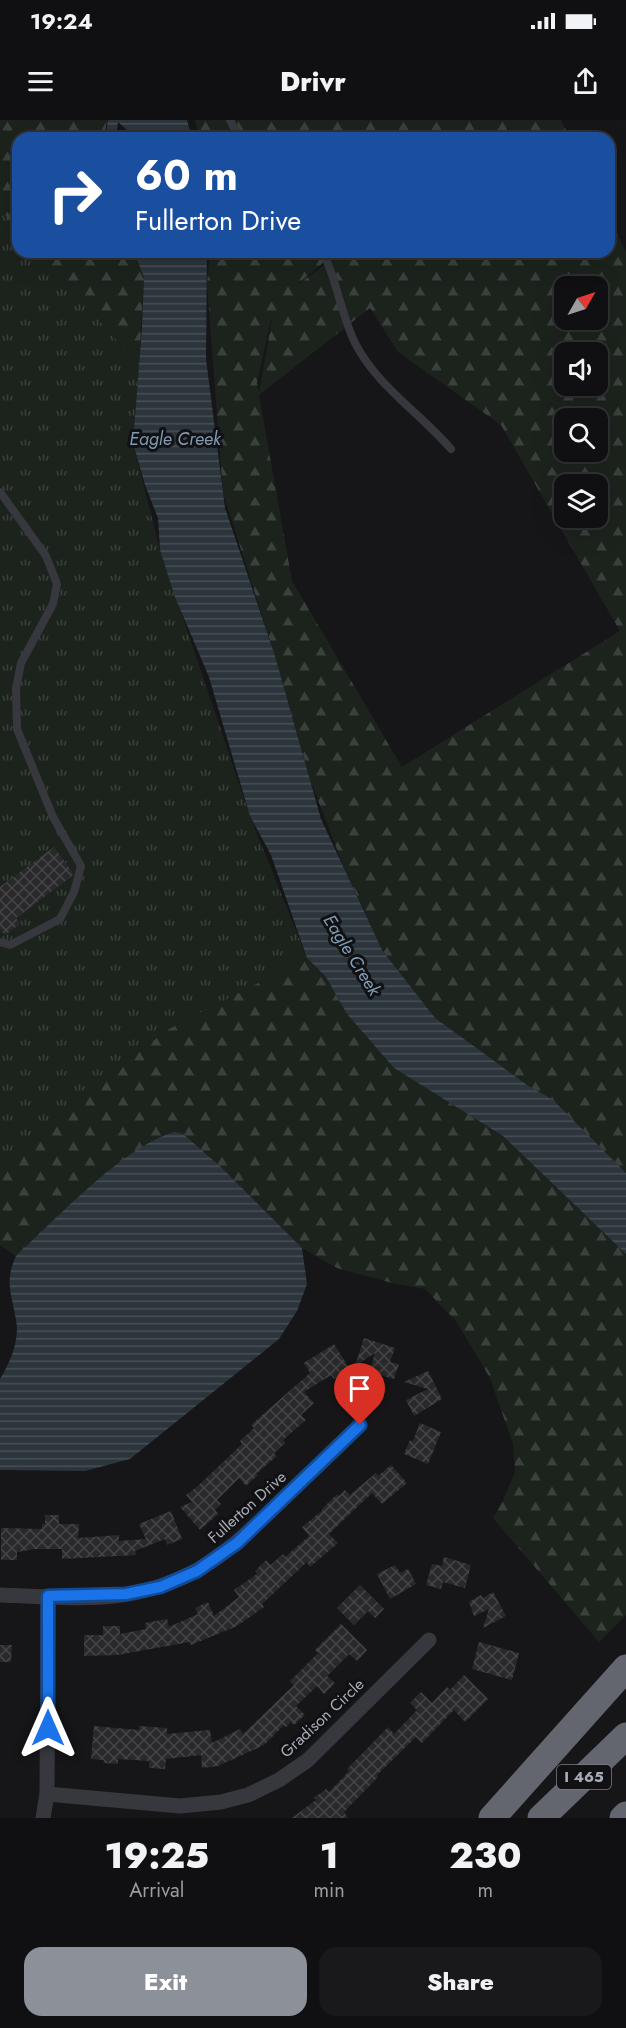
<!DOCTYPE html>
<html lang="en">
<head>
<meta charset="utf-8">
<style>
	body { margin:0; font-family:Jost,sans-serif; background:#19191b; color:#f1f3f6; height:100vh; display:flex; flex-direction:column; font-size:22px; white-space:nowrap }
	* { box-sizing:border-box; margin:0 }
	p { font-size:20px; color:#9c9d9f }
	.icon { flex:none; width:33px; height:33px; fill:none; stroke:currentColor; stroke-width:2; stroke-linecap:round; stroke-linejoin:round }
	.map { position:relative; height:1698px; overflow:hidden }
	.sheet { display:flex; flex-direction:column; background:#101012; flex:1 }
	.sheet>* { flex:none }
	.hud { position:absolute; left:12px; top:12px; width:603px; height:126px; border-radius:18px; box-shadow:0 6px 24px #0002,0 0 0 2px #303032; background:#1a4fa0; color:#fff; overflow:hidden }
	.needle { width:39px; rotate:51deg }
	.fabs { position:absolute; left:554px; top:156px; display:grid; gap:12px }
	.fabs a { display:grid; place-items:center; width:54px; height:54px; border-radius:12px; background:#101012; box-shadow:0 6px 24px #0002,0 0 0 2px #303032; font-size:30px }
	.pin { position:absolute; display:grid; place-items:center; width:51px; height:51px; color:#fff; margin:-62px -26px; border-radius:50% 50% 50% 0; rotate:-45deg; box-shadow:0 0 6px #0007 }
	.pin .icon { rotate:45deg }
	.me { position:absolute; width:66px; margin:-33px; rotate:0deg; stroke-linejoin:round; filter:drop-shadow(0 0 4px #0008) }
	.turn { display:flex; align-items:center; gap:21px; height:126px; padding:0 24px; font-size:27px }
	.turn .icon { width:78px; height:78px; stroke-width:2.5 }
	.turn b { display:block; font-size:42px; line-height:51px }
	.eta { display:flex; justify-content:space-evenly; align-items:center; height:102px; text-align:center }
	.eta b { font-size:36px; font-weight:800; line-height:42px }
	.button { display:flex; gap:12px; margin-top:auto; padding:12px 24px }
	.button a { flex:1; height:69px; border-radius:18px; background:#8c9099; color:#fff; font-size:24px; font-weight:800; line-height:69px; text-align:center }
	.button a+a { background:#19191b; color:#f1f3f6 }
	.status { display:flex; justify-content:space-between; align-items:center; height:42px; padding:0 30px; background:#101012; direction:ltr }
	.status svg { height:16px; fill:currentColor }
	header { display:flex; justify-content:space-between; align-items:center; height:78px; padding:0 24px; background:#101012; font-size:27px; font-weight:800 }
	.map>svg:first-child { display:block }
	.grass { fill:url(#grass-tufts) }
	.forest { fill:url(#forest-firs); fill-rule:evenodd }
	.water { fill:url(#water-rules) }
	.building { fill:url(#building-cross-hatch) }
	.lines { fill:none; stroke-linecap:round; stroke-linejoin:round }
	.service { stroke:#37383d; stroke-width:8 }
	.minor { stroke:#37383d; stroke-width:15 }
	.motorway { stroke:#63666e; stroke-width:27 }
	.route-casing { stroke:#114b97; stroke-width:15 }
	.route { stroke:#1a73e8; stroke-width:10 }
	.labels { text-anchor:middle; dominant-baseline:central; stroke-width:6; stroke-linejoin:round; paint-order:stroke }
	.shield { fill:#111113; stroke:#7b7e86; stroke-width:1.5 }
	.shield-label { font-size:15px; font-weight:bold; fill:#a8adb8 }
	.street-label { font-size:16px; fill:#a8adb8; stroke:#111113 }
	.water-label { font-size:18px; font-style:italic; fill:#7f9bb3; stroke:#111113 }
</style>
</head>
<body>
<div class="status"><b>19:24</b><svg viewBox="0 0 49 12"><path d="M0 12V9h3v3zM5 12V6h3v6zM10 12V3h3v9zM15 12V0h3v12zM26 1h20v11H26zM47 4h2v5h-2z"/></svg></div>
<header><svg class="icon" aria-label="menu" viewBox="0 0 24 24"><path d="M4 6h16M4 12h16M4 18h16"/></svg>Drivr<svg class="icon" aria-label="share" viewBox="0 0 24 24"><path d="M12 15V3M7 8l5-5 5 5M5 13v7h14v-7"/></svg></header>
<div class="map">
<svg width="626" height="1698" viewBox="0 0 626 1698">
	<defs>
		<pattern id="grass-tufts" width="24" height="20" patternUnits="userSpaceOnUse" patternTransform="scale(1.5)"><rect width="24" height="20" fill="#1c231d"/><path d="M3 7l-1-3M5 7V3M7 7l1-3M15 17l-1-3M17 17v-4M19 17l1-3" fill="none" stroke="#3a403c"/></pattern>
		<pattern id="forest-firs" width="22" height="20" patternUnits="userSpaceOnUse" patternTransform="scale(1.5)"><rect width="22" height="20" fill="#1c231d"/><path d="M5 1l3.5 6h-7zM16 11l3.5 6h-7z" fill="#3a403c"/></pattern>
		<pattern id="water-rules" width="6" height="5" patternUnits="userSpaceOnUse" patternTransform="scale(1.5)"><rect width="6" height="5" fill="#2c353c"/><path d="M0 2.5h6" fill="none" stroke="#485056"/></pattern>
		<pattern id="building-cross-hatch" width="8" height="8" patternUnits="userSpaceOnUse" patternTransform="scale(1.5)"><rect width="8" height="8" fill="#29292c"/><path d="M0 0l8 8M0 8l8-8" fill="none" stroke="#454548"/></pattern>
	</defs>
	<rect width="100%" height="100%" fill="#161618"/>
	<polygon class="grass" points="0,88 18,108 18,132 39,132 139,245 133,323 160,430 250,696 307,838 167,910 0,1040"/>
	<g class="forest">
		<polygon points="0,0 107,0 104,18 18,18 18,110 0,89"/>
		<polygon points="195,0 561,0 570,18 498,18 517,3 495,18 199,18"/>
		<path d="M609 97 626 132V1053L435 898 382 830 345 750 311 662 275 536 223 373 207 164 210 132H336L293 168 342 132H609ZM564 166H597V200H564ZM370 188 398 232 501 305 620 511 402 647 292 461 259 275ZM271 199H272L259 273 257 263ZM564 232H597V266H564ZM564 298H597V332H564ZM564 364H597V398H564Z"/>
		<polygon points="38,132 134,132 144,157 139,245"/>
		<polygon points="307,838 326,857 347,894 394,948 503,1016 626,1134 626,1495 599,1522 493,1398 503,1381 515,1352 513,1324 490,1258 456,1201 425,1169 392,1163 337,1148 302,1128 221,1047 183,1014 105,1055 16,1136 0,1125 0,1040 167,910"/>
	</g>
	<g class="water">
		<polygon points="108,0 187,0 192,18 136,18 118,2 116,18 105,18"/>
		<polygon points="134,132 207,132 206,239 225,388 275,536 321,699 382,830 435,898 527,965 553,980 626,1053 626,1134 503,1016 394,948 347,894 326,857 307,838 271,735 250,696 209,557 175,477 160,430 158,398 145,365 133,323 142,207 144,157"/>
		<path d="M175 1012 183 1014 221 1047 302 1128 307 1164 297 1191 279 1219 130 1339 85 1351 0 1350V1259C10 1243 20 1220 16 1200 12 1175 4 1162 16 1136 55 1100 126 1024 175 1012Z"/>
	</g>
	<g class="building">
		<polygon points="54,727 73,753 72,756 16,798 20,804 5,815 0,809 0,767"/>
		<polygon points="364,1218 395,1228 390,1242 399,1244 394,1259 369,1252 375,1233 355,1246"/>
		<polygon points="334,1224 350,1249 334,1259 331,1255 304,1272 314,1283 301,1295 306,1300 283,1320 285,1323 274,1333 277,1336 256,1354 258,1355 246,1366 239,1358 217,1380 221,1384 215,1390 218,1394 200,1410 180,1387 192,1382 186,1375 199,1365 242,1324 240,1321 254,1308 251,1305 310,1253 304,1243"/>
		<polygon points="428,1251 442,1279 414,1296 406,1280 428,1269 404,1262"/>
		<polygon points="420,1303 441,1312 428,1344 404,1334 410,1320 413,1321"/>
		<polygon points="391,1345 407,1363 382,1384 372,1373 329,1414 338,1423 310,1447 307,1442 262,1484 264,1487 237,1506 191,1525 190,1522 117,1535 84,1536 84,1515 103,1515 103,1506 120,1506 120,1514 146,1509 145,1503 167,1499 169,1507 198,1494 195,1488 208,1482 214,1496 239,1477 234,1470 257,1454 255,1451 266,1440 271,1445 283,1434 285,1437 309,1416 302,1407 323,1390 322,1389 337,1374 339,1376 345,1370 350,1375 376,1353 378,1356"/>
		<polygon points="171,1391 182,1419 167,1425 165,1419 135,1431 136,1435 62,1439 62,1429 35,1429 17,1432 17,1440 1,1440 1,1408 42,1409 42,1404 45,1404 45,1395 59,1395 59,1404 79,1404 78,1418 119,1415 119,1421 146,1419 139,1404"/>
		<polygon points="444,1437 471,1445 465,1468 443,1462 441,1469 426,1465 432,1444 442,1446"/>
		<polygon points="395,1445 400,1453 408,1449 416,1464 390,1479 377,1454"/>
		<polygon points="360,1465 384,1489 375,1498 368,1491 354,1505 337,1488"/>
		<polygon points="493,1472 506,1496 483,1508 489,1489 474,1496 469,1482 481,1475 483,1478"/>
		<polygon points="341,1504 367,1530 357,1541 349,1534 327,1556 335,1563 324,1574 317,1566 296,1586 305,1595 294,1605 291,1602 286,1607 284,1605 264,1625 218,1646 202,1648 201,1635 166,1639 165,1649 149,1648 149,1641 118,1639 118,1644 103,1643 104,1640 91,1639 94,1606 139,1610 139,1606 167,1608 167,1614 210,1610 212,1623 240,1609 243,1614 294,1565 290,1561 318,1533 315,1530"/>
		<polygon points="479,1522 519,1533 512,1560 472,1549"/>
		<polygon points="0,1525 12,1525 11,1542 0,1542"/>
		<polygon points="464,1555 488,1579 465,1602 454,1590 422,1623 416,1617 377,1655 378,1657 344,1692 348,1698 292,1698 316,1680 314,1678 326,1669 329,1672 349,1651 347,1649 388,1607 394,1614 417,1590 410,1583 421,1572 432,1583 447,1567 450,1570"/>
	</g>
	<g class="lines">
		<g class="service">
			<polyline points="230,0 239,18"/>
			<path d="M323 132C337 161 341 194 355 223 377 266 420 293 451 329"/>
			<polyline points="0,372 46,436 57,464 53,484 21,543 16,568 17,609 53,697 81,746 74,772 60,799 10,825 0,822"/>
		</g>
		<g class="minor">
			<path d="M0 1475C40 1476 89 1481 128 1474 198 1462 232 1428 281 1381 307 1356 334 1331 360 1305"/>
			<polyline points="47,1674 180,1686 221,1682 248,1675 279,1660 308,1640 429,1520"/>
			<polyline points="43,1698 47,1674 48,1476"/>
		</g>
		<g class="motorway">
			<polyline points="492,1698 626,1548"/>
			<polyline points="541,1698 626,1616"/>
			<polyline points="623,1698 626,1695"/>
		</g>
	</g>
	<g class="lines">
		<g class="route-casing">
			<polyline id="route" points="48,1608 48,1476 126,1474 160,1467 197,1451 237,1423 360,1305"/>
		</g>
		<use href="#route" class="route"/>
	</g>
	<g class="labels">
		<rect class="shield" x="557" y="1645" width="54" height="24" rx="4.5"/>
		<g class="shield-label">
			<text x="584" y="1657">I 465</text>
		</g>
		<g class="street-label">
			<text transform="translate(247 1387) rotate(-42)">Fullerton Drive</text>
			<text transform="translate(322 1598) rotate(-43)">Gradison Circle</text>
		</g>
		<g class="water-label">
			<text x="175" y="319">Eagle Creek</text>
			<text transform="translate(352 835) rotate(58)">Eagle Creek</text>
		</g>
	</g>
</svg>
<div class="fabs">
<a><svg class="needle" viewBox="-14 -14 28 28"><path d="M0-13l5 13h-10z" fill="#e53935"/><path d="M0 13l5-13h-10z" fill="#9c9d9f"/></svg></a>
<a><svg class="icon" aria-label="sound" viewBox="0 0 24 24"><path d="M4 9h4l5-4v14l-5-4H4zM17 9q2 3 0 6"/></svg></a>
<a><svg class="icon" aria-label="search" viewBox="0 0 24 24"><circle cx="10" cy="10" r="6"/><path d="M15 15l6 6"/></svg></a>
<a><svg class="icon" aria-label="layers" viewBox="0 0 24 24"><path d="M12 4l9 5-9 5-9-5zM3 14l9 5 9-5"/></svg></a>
</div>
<div class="pin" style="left:360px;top:1305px;background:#d93025"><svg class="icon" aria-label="arrive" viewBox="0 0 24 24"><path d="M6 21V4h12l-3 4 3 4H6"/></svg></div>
<svg class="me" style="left:48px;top:1608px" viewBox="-20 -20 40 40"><path d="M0-17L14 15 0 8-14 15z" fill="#1a73e8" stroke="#fff" stroke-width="4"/></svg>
<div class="hud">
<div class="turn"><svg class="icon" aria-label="right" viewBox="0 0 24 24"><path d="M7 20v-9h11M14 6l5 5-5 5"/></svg><div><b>60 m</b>Fullerton Drive</div></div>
</div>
</div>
<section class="sheet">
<div class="eta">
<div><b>19:25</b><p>Arrival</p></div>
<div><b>1</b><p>min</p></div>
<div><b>230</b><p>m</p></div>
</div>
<div class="button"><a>Exit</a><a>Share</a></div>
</section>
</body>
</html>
